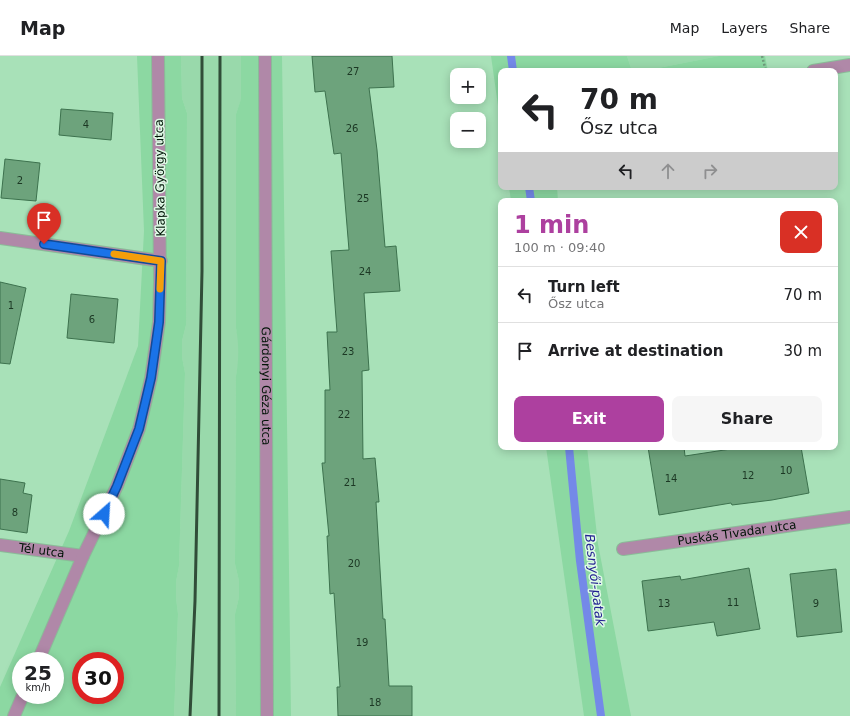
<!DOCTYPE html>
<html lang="en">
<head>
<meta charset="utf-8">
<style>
	body { margin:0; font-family:"DejaVu Sans",sans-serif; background:#f6f6f6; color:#202124; height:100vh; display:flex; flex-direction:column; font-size:15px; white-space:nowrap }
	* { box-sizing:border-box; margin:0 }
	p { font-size:13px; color:#757577 }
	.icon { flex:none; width:22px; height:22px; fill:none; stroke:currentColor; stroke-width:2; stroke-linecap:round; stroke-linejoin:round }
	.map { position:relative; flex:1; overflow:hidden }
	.drawer { position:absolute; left:498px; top:142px; width:340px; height:252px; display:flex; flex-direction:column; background:#fff; border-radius:8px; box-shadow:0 2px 10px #0003 }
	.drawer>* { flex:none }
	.guide { position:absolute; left:498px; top:12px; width:340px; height:122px; border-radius:8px; box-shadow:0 2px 10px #0003; background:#fff; color:#202124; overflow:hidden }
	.buttons { position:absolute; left:450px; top:12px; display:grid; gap:8px }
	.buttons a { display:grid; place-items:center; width:36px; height:36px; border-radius:8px; background:#fff; box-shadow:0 2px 10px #0003; font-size:20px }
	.speed { position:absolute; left:12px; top:596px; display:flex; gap:8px; font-size:20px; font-weight:700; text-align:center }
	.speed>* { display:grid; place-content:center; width:52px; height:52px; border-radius:50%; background:#fff; box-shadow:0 2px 10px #0003; line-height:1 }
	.speed small { font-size:10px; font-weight:400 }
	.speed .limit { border:6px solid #d22; background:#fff; color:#111 }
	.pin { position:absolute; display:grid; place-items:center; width:34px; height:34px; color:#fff; margin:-41px -17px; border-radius:50% 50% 50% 0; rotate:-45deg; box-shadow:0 0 4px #0007 }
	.pin .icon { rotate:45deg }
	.me { position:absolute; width:44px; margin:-22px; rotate:26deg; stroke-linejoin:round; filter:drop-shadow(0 0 3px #0008) }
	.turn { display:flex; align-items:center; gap:14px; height:84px; padding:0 16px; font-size:18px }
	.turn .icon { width:52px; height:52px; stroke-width:2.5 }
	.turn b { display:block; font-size:28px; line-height:34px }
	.lanes { display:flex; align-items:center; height:38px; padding:0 16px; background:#0003; justify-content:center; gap:20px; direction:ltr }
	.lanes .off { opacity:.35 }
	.round { display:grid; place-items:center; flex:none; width:42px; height:42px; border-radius:8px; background:#f6f6f6 }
	.summary { display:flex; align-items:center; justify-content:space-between; height:68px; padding:0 16px }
	h1 { font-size:24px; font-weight:700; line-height:30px; color:#ad409f }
	.action { display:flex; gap:8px; margin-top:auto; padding:8px 16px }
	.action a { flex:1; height:46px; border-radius:8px; background:#ad409f; color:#fff; font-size:16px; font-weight:700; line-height:46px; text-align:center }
	.action a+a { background:#f6f6f6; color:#202124 }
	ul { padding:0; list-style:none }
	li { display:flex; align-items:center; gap:12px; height:56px; padding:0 16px; border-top:1px solid #e0e0e0 }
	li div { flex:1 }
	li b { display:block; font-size:15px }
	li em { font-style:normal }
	header { display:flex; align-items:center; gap:24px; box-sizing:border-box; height:56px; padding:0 20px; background:#fff; border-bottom:1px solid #e0e0e0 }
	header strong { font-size:19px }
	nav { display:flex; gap:22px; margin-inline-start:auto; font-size:14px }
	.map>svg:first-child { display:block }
	.built { fill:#99d9ab }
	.green { fill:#8cd8a2; fill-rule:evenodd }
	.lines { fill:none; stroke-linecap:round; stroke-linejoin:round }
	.stream { stroke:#7489e8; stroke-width:8 }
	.building { fill:#6da37c; stroke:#3d724e }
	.minor-casing { stroke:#8abc98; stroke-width:14 }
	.path { stroke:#6f9b7b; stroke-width:2.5; stroke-dasharray:2 2; stroke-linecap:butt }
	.minor { stroke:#b088a8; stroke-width:12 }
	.rail { stroke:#304d38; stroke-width:3 }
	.route-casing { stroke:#114b97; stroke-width:10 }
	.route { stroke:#1a73e8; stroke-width:7 }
	.slow { stroke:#f59e0b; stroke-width:7 }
	.labels { text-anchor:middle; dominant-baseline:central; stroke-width:3; stroke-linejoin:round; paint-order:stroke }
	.number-label { font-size:10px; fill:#1c3824 }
	.street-label { font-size:12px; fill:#011407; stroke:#defae5 }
	.water-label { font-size:13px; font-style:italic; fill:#242392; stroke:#defae5 }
</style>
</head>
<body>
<header>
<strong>Map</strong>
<nav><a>Map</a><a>Layers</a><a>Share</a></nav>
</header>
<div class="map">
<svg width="850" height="660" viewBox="0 0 850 660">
	<rect width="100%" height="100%" fill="#a8e1b8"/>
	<g class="built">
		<polygon points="181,0 241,0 241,44 236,58 236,272 239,286 239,303 236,320 235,508 239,525 239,541 235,558 236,660 174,660 178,558 176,542 176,526 179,510 185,317 182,301 182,285 186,269 187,57 182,42"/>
		<polygon points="627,0 719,0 643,15 632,15"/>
	</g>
	<g class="green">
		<path d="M137 0H181L182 42 187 57 186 269 182 285V301L185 317 179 510 176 526V542L178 558 174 660H0V631L69 475 138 290 144 175ZM21 605H55V639H21ZM81 605H115V639H81Z"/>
		<path d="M241 0H282L291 660H236L235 558 239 541V525L235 508 236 320C239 302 239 290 236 272V58L241 43Z"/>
		<polygon points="491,0 627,0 632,15 501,15 501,71"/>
		<polygon points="719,0 765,0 768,15 643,15"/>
		<polygon points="509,131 557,131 558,145 511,145"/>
		<polygon points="546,391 587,391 598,488 631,660 584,660"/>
	</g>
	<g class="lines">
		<g class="stream">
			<polyline points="511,0 513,15"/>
			<polyline points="529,131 531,145"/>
			<polyline points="569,391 580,505 601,660"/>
		</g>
	</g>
	<g class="building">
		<polygon points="312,0 392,0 394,31 369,32 377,94 385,191 396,190 400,235 364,237 369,314 362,315 363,403 375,402 379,446 376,446 383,563 385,563 389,630 412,630 412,660 338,660 337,631 340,631 334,537 330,538 327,480 329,480 322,407 325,407 325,334 330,334 327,276 337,276 331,195 349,194 341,97 334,98 325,35 315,36"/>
		<polygon points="61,53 113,57 111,84 59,79"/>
		<polygon points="5,103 40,107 36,145 1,142"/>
		<polygon points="0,226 26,232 10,308 0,307"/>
		<polygon points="71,238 118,243 114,287 67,282"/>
		<polygon points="648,391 684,391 685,400 744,391 801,391 809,437 772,444 732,449 731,447 659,459"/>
		<polygon points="0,423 25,427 23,437 32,439 27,477 0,473"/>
		<polygon points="749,512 760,573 717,580 714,566 648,575 642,525 680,520 681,524"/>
		<polygon points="836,513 842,576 797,581 790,518"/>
	</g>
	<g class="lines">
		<g class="minor-casing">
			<g id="minor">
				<path id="s1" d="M265 0 267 660"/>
				<polyline points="813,15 850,9"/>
				<polyline points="0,182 161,205"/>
				<path id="s2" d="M0 489 83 500"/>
				<path id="s3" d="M623 493 850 461"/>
				<polyline points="38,605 83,500 117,430 139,373 151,322 159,266 160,226 158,0"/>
				<polyline points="14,660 23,639"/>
			</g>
		</g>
		<polyline class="path" points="762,0 766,15"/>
		<use href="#minor" class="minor"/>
		<g class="rail">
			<polyline points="190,660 195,545 202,215 202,0"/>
			<polyline points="219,660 220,0"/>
		</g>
	</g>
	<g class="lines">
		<g class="route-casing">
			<polyline id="route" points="44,188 161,205 159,266 151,322 139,373 117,430 104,458"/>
		</g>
		<use href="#route" class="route"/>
		<polyline class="slow" points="114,198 161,205 160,233"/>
	</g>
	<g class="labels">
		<g class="number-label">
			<text x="353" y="15">27</text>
			<text x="86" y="68">4</text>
			<text x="352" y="72">26</text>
			<text x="20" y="124">2</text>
			<text x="363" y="142">25</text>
			<text x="365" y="215">24</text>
			<text x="11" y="249">1</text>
			<text x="92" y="263">6</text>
			<text x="348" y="295">23</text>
			<text x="344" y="358">22</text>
			<text x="786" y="414">10</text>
			<text x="748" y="419">12</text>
			<text x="671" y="422">14</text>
			<text x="350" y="426">21</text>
			<text x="15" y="456">8</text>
			<text x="354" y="507">20</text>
			<text x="733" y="546">11</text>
			<text x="664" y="547">13</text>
			<text x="816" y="547">9</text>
			<text x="362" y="586">19</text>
			<text x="375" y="646">18</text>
		</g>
		<g class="street-label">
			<text transform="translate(160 122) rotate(-91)">Klapka György utca</text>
			<text stroke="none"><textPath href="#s1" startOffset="330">Gárdonyi Géza utca</textPath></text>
			<text stroke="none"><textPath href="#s3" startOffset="115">Puskás Tivadar utca</textPath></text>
			<text stroke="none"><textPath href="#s2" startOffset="42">Tél utca</textPath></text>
		</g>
		<g class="water-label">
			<text transform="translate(595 524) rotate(83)">Besnyői-patak</text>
		</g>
	</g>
</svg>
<div class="buttons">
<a>+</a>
<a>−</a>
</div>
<div class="speed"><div>25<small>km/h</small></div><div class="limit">30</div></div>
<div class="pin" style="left:44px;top:188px;background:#d93025"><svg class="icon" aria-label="arrive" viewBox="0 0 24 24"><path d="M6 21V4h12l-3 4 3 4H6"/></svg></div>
<svg class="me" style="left:104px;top:458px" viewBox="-20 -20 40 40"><circle r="19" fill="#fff"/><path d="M0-13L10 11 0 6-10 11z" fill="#1a73e8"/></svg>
<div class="guide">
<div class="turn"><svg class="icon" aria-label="left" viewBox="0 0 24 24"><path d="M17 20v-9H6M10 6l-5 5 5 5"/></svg><div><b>70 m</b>Ősz utca</div></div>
<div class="lanes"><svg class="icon" aria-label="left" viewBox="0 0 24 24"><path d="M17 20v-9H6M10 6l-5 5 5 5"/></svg><svg class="icon off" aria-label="ahead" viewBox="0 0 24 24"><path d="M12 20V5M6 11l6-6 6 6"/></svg><svg class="icon off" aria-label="right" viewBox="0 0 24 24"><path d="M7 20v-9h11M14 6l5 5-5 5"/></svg></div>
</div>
<section class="drawer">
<div class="summary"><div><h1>1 min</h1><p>100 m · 09:40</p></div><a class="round" style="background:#d93025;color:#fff"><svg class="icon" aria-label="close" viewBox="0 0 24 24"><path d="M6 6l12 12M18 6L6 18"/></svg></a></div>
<ul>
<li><svg class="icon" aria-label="left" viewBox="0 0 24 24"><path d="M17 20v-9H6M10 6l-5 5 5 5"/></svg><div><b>Turn left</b><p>Ősz utca</p></div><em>70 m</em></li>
<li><svg class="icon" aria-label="arrive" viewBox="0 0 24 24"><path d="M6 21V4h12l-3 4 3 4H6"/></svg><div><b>Arrive at destination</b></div><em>30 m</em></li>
</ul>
<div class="action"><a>Exit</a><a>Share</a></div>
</section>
</div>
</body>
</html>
